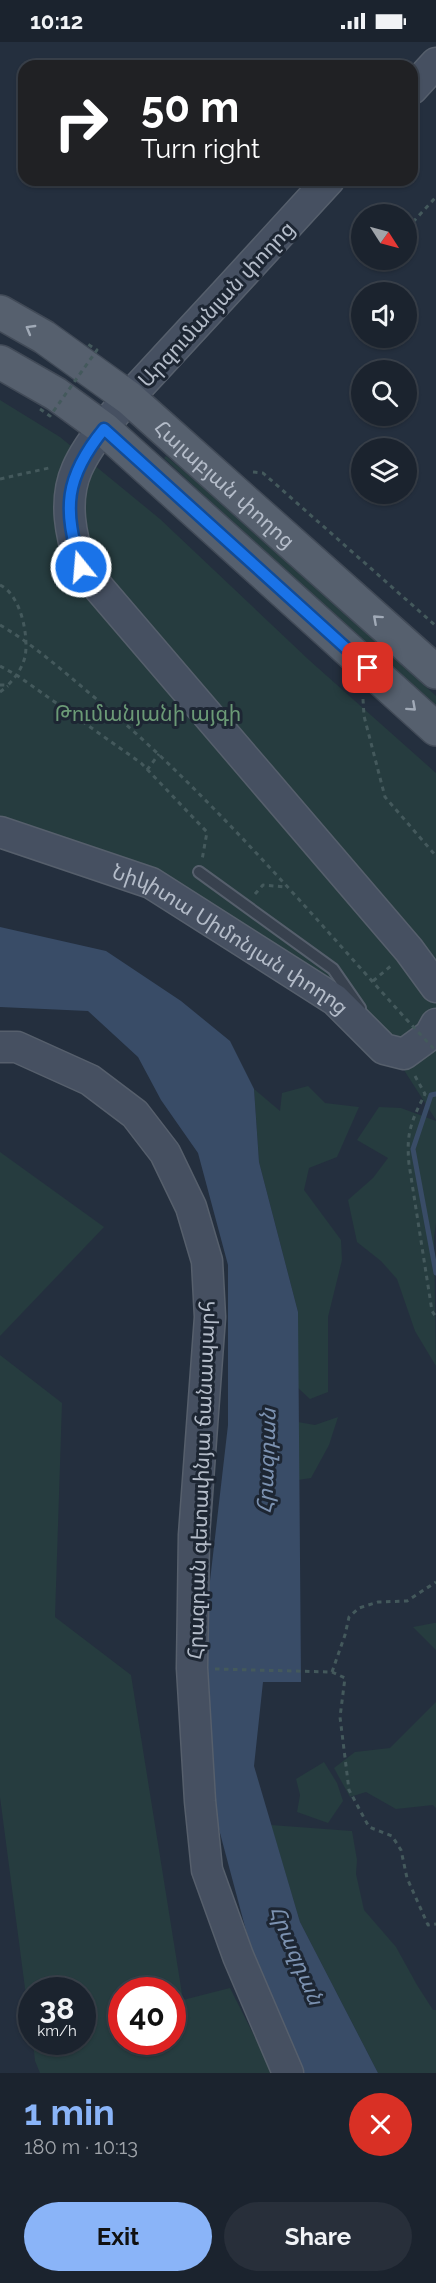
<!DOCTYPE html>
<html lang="en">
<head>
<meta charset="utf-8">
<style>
	body { margin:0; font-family:Raleway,"Noto Sans Armenian",sans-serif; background:#282f3a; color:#f1f3f6; height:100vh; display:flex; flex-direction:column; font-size:22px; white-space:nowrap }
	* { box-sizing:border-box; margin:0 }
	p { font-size:20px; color:#a0a4aa }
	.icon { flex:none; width:33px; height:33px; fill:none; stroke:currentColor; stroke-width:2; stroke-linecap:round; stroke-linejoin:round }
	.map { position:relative; height:2031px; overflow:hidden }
	.panel { display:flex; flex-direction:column; background:#1b232e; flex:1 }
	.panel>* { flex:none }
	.guide { position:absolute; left:18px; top:18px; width:400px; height:126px; border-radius:18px; box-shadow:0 2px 4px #0004,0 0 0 2px #39404a; background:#202124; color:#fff; overflow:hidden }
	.needle { width:39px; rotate:126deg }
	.fabs { position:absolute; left:351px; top:162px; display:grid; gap:12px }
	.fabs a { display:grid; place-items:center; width:66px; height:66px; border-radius:50%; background:#1b232e; box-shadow:0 2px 4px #0004,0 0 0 2px #39404a; font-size:30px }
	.speed { position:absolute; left:18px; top:1935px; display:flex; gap:12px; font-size:30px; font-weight:700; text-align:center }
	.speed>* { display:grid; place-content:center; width:78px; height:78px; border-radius:50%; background:#1b232e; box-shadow:0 2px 4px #0004,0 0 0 2px #39404a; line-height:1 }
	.speed small { font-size:15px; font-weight:400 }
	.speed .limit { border:9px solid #d22; background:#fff; color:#111 }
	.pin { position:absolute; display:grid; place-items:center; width:51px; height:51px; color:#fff; margin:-26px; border-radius:12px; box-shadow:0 3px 9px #0006 }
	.me { position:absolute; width:66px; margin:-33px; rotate:343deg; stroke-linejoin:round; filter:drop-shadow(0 0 4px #0008) }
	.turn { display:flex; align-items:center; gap:21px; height:126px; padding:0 24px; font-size:27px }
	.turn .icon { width:78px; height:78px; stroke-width:2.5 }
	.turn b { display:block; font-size:42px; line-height:51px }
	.round { display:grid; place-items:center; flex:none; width:63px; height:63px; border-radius:32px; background:#282f3a }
	.head { display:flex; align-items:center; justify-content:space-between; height:102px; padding:0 24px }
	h1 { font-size:36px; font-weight:700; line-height:45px; color:#8ab4f8 }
	.button { display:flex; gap:12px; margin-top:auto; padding:12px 24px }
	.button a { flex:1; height:69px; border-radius:36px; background:#8ab4f8; color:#111; font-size:24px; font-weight:700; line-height:69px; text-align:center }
	.button a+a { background:#282f3a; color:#f1f3f6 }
	.status { display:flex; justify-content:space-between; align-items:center; height:42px; padding:0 30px; background:#1b232e; direction:ltr }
	.status svg { height:16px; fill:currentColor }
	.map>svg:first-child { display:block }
	.green { fill:#263c3f; fill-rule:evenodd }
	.water { fill:#394c67 }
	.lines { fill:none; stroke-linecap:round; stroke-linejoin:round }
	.stream { stroke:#394c67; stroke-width:5 }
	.lane-casing { stroke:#565f6c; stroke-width:14 }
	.secondary-casing { stroke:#565f6c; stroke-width:33 }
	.primary-casing { stroke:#414a57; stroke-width:36 }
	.path { stroke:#44595c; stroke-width:3; stroke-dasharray:4.5 4.5; stroke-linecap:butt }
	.lane { stroke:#38414e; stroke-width:10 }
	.secondary { stroke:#465061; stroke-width:30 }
	.primary { stroke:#56606e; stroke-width:33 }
	.path-bridge { stroke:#44595c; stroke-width:3; stroke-dasharray:4.5 4.5; stroke-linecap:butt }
	.oneway { stroke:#a1aab7 }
	.route-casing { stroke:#114b97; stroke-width:15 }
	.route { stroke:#1a73e8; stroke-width:10 }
	.labels { text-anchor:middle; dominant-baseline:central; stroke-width:6; stroke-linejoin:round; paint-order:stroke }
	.street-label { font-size:21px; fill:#b4bcc9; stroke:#1d2633 }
	.park-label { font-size:21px; fill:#6b9a76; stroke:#1d2633 }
	.water-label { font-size:22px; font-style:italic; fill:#7c92b1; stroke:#1d2633 }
</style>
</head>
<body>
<div class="status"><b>10:12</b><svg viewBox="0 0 49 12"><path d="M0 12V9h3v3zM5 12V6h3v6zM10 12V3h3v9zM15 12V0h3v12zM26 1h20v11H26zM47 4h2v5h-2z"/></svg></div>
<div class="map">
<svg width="436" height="2031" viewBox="0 0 436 2031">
	<rect width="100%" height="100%" fill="#242f3e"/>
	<g class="green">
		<polygon points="0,358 60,395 160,477 309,618 436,731 436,1078 368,972 224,869 146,827 0,776"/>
		<polygon points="166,414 255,488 436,654 436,671 164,416"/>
		<polygon points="308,1044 325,1061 359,1065 337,1115 309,1126 304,1148 341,1198 342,1218 328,1275 328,1350 310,1357 297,1345 298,1270 259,1120 254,1047 280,1069 282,1051"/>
		<polygon points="379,1065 401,1066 436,1079 436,1181 434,1195 436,1324 415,1289 397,1237 381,1219 357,1200 348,1158 373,1136 388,1116 357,1098"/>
		<polygon points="0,1110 104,1185 0,1294"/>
		<path d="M0 1313 62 1361 55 1575 131 1633 183 1958 230 1946 273 2031H40L35 2019 33 2000H82V1948H32L31 1992 0 1755ZM122 1948H172V2000H122Z"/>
		<polygon points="338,1375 329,1403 311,1436 298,1438 298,1380 315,1383"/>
		<polygon points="434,1581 436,1581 436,1608 413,1585"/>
		<polygon points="436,1660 436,1766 433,1763 396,1767 366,1750 350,1755 334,1726 355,1710 390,1706"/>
		<polygon points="324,1720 337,1741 343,1759 328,1781 297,1770 300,1753 296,1737"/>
		<polygon points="271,1783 352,1789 357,1818 356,1832 364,1868 396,1905 417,1943 433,1968 436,1968 436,2031 378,2031 300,1880"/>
	</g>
	<polygon class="water" points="0,885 106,909 181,959 230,999 254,1047 259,1120 298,1270 301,1640 263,1640 254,1724 300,1880 378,2031 302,2031 264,1956 208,1746 202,1608 228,1383 228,1223 198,1111 161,1058 138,1015 88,969 0,965"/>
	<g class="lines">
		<polyline class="stream" points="436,1052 431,1053 413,1107 436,1231"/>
		<g class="lane-casing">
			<polyline id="lane" points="199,830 333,927 360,966"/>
		</g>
		<g class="secondary-casing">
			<g id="secondary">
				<polyline points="412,47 436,21"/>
				<path d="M329 138C276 196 222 255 168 313 140 344 93 390 77 427 63 459 71 494 81 525L409 908 436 945"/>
				<path id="s1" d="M0 790 151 841 335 958 384 1007 404 1012 430 993 436 982"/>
				<polyline points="0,1005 17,1005 90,1038 135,1072 165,1111 191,1165 207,1219 210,1275 194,1493 192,1626 200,1759 207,1828 238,1914 288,2031"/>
			</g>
		</g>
		<g class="primary-casing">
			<g id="primary">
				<path id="s2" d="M0 270 44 295 129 356 436 630"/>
				<polyline points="0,320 56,352 104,387 436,687"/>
			</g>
		</g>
		<g class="path">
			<polyline points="413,180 436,155"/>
			<polyline points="253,430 263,431 436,584"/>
			<polyline points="0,437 49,426"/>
			<path d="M0 543C21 553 29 594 25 615 22 626 16 635 8 643H0"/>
			<path d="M0 583C34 603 63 629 94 655 208 750 306 866 406 977"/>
			<polyline points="0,624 18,634 141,721 207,790 202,818"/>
			<polyline points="0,650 8,644"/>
			<polyline points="363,657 364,674 385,755 436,814"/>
			<polyline points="147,728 159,712"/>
			<polyline points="255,852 263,843 286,845"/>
			<polyline points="373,939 392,923"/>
			<path d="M415 1034 425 1052C411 1080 406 1091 409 1122L432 1269 436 1275"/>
			<polyline points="215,1627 332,1630 345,1636 340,1675 349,1748 369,1785 392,1794 401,1808 407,1836 428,1883 436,1882"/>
			<polyline points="332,1630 345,1593 349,1575 359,1566 378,1560 407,1559 436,1540"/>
		</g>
		<use href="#lane" class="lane"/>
		<use href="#secondary" class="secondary"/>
		<use href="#primary" class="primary"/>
		<g class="path-bridge">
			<polyline points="40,367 50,374 97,308 86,301"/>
			<polyline points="406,977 436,1009"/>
		</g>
	</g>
	<defs><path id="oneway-chevron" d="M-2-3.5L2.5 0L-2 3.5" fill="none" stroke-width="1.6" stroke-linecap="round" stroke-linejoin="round" transform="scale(1.5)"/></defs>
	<g class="oneway">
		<use href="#oneway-chevron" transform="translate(30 287) rotate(-150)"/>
		<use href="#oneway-chevron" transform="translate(377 577) rotate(-138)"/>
		<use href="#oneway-chevron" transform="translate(412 665) rotate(42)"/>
	</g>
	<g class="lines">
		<g class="route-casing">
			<path id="route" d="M81 525C63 467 64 436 104 387L368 626"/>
		</g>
		<use href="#route" class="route"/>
	</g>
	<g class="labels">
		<g class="street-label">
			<text transform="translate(216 262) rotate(-47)">Արզումանյան փողոց</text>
			<text stroke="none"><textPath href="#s2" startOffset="284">Հալաբյան փողոց</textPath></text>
			<text stroke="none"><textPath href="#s1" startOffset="256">Նիկիտա Սիմոնյան փողոց</textPath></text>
			<text transform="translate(201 1438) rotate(-88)">Հրազդան գետափնյա ճանապարհ</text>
		</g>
		<g class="park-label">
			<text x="148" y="671">Թումանյանի այգի</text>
		</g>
		<g class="water-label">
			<text transform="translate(266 1419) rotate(-88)">Հրազդան</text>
			<text transform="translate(297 1913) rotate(67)">Հրազդան</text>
		</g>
	</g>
</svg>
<div class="fabs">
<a><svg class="needle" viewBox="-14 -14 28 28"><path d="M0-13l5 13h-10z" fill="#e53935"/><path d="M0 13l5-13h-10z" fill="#a0a4aa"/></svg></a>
<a><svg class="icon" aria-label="sound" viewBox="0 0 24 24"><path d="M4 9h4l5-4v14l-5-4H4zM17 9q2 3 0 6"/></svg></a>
<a><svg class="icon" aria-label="search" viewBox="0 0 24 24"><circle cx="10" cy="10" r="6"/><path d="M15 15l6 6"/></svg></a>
<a><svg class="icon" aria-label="layers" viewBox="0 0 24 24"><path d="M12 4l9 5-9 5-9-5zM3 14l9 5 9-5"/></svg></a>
</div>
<div class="speed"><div>38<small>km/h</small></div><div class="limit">40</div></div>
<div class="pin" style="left:368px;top:626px;background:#d93025"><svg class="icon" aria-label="arrive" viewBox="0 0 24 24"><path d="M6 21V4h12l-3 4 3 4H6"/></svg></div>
<svg class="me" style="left:81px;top:525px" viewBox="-20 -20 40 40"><circle r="17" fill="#1a73e8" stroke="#fff" stroke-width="3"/><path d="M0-11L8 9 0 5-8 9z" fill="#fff"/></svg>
<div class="guide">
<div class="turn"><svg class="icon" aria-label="right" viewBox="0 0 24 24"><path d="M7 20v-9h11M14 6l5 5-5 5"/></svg><div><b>50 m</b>Turn right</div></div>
</div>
</div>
<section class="panel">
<div class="head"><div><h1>1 min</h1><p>180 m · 10:13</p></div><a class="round" style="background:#d93025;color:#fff"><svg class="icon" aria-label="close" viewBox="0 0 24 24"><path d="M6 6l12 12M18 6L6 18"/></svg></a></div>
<div class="button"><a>Exit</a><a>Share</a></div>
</section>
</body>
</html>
